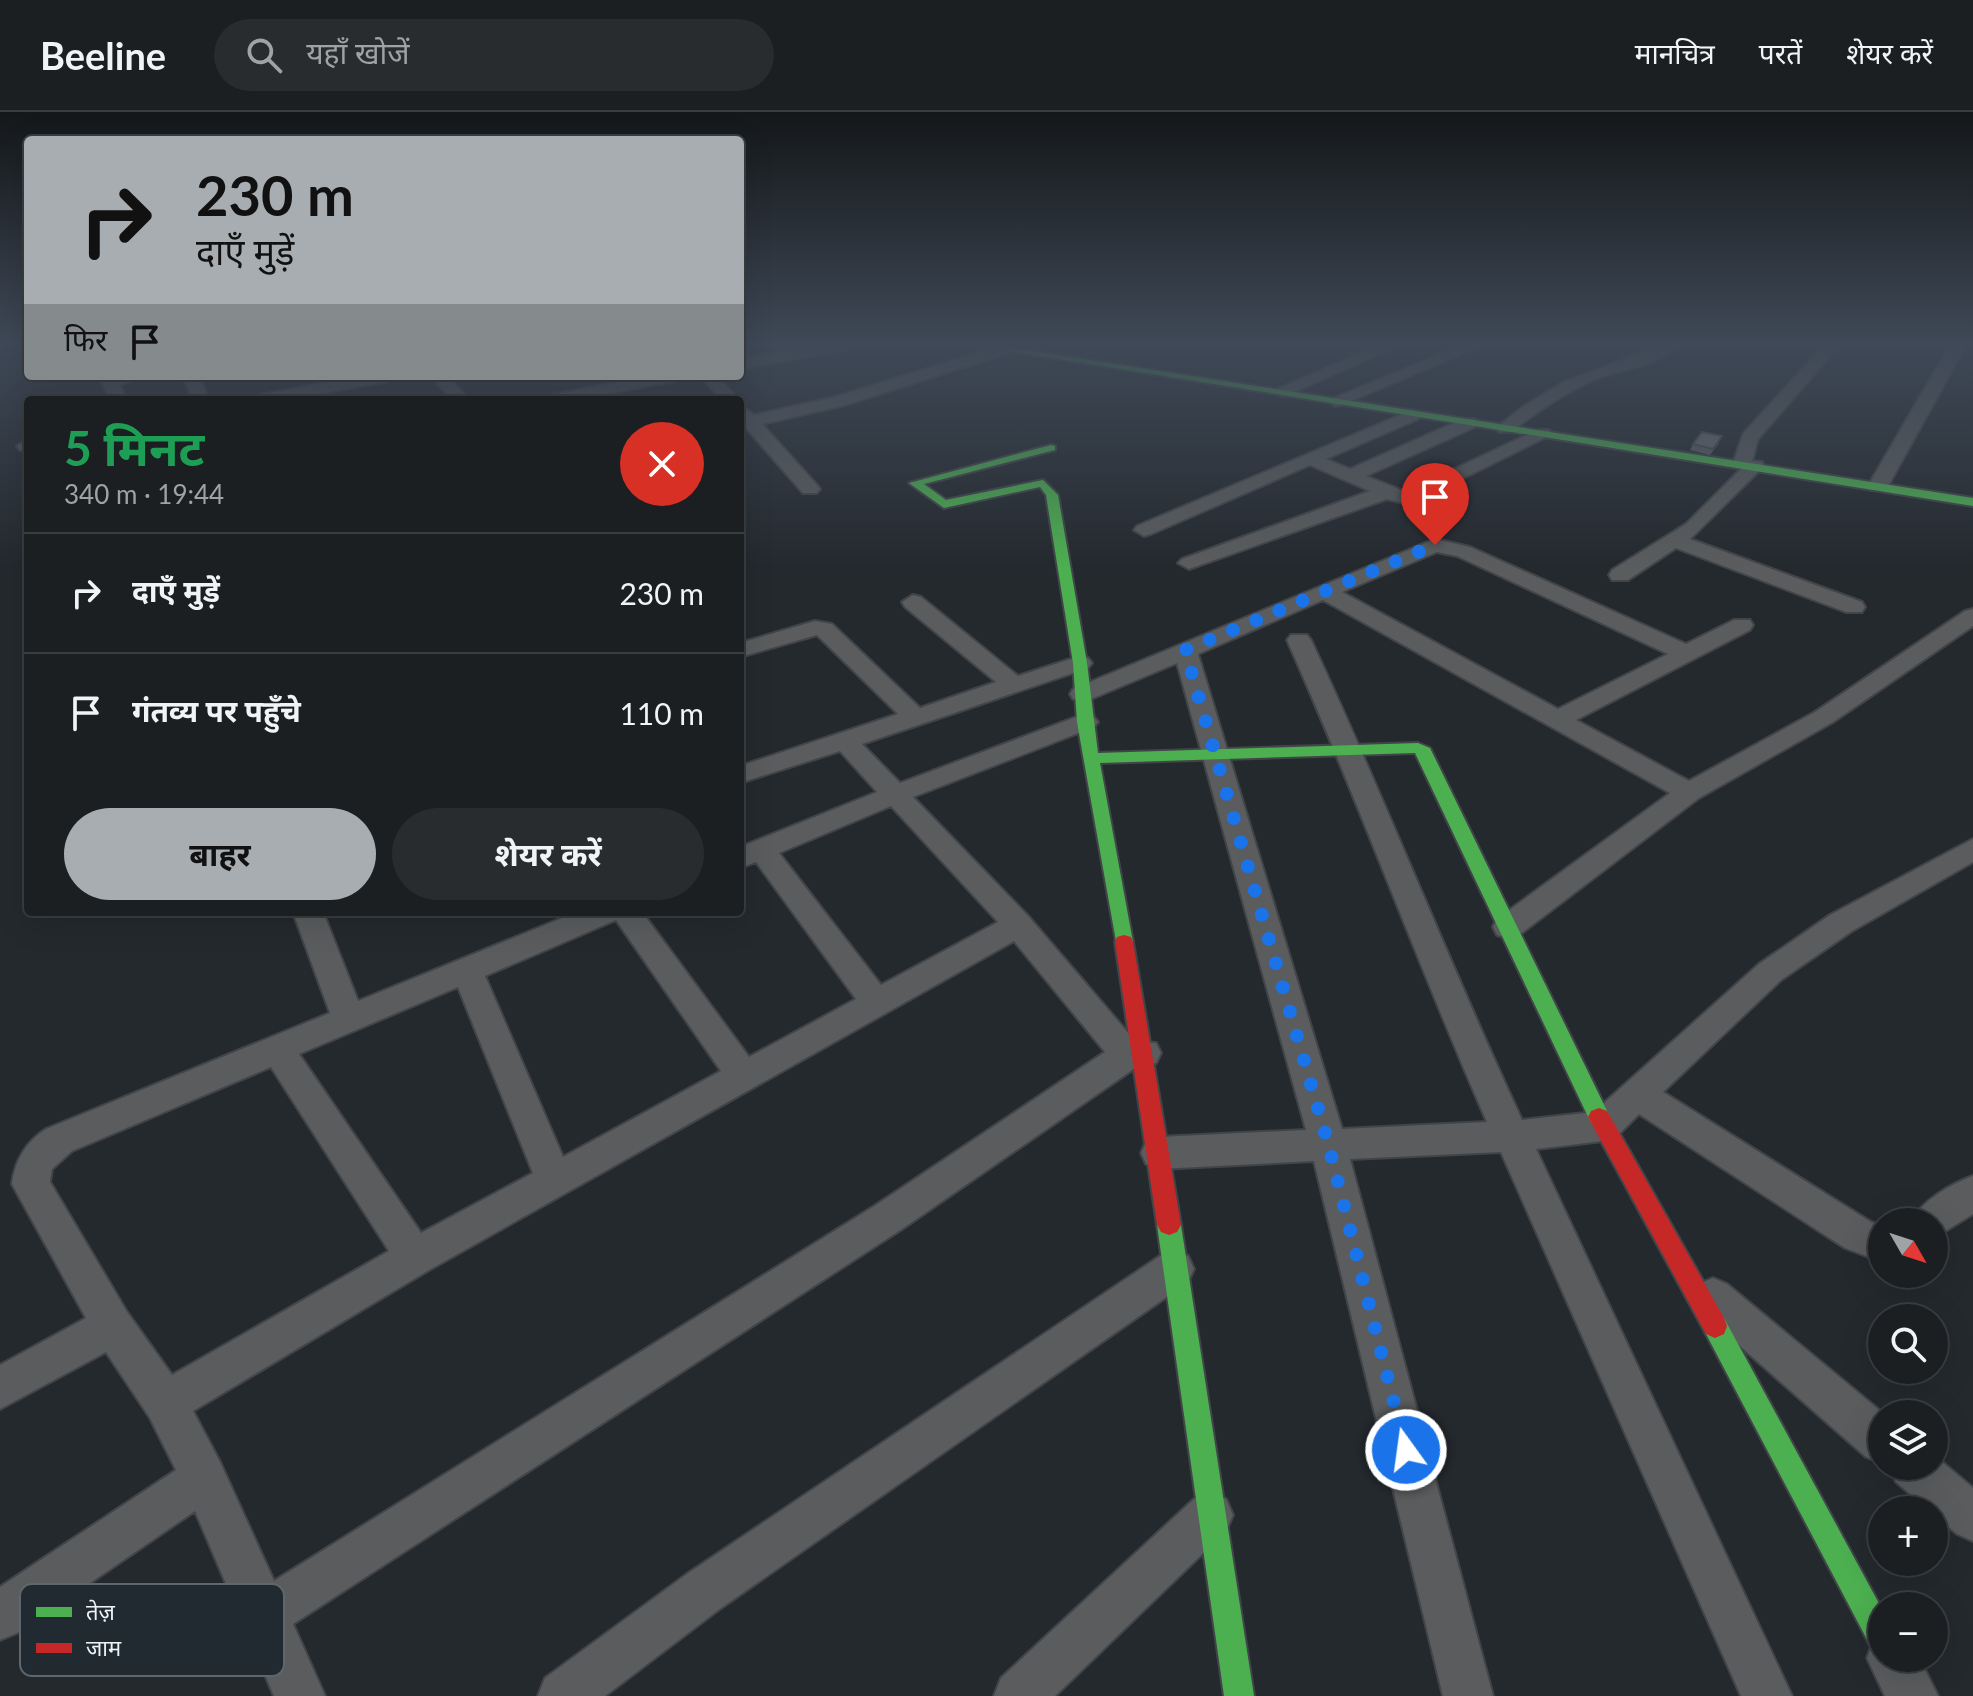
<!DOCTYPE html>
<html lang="hi">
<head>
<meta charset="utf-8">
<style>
	body { margin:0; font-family:Lato,"Noto Sans Devanagari",sans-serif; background:#282c2f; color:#f1f3f6; height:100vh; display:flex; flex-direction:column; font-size:30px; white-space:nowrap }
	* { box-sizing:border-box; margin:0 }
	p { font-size:26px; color:#a0a2a5 }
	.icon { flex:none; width:44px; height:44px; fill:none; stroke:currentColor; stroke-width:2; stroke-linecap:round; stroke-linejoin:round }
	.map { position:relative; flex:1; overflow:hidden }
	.panel { position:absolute; left:24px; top:284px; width:720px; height:520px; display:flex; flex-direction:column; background:#1b1f22; border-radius:8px; box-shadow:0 8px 32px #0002,0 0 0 2px #393d40 }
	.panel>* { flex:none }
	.hud { position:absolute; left:24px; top:24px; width:720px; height:244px; border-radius:8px; box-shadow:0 8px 32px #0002,0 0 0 2px #393d40; background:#a7adb1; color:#111; overflow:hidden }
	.needle { width:52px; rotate:129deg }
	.fabs { position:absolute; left:1868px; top:1096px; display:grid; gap:16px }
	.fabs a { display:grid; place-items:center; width:80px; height:80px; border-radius:50%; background:#1b1f22; box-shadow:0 8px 32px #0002,0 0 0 2px #393d40; font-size:40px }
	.pin { position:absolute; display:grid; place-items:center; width:68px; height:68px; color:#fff; margin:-82px -34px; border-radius:50% 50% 50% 0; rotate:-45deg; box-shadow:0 0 8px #0007 }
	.pin .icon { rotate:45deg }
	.me { position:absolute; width:88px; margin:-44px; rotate:346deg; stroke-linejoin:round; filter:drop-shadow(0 0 6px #0008) }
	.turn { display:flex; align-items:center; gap:28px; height:168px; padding:0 40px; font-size:36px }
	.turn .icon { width:104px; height:104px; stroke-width:2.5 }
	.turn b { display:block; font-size:56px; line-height:68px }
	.then { display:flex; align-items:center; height:76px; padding:0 40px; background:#0003; gap:16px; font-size:30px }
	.round { display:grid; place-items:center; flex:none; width:84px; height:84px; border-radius:42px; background:#282c2f }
	.headline { display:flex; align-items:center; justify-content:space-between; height:136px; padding:0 40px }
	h1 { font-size:48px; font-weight:700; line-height:60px; color:#1e9e55 }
	.cta { display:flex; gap:16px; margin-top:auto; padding:16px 40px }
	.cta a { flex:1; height:92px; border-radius:48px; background:#a7adb1; color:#111; font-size:32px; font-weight:700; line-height:92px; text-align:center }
	.cta a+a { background:#282c2f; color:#f1f3f6 }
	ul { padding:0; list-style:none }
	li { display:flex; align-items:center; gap:24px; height:120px; padding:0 40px; border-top:2px solid #393d40 }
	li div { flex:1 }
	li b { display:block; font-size:30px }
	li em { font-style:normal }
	header { display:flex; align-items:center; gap:48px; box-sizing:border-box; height:112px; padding:0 40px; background:#1b1f22; border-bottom:2px solid #393d40 }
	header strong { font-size:38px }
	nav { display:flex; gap:44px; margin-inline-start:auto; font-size:28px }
	.search { width:560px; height:72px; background:#282c2f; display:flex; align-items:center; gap:20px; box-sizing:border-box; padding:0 28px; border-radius:44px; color:#a0a2a5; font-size:30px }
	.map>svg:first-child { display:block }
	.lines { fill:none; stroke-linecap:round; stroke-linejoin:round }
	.street-casing { stroke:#414549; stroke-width:4 }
	.fast-casing { stroke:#414549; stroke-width:4 }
	.jam-casing { stroke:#414549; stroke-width:4 }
	.street { fill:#5a5c5d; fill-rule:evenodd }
	.fast { fill:#4caf50; fill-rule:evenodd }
	.jam { fill:#c62828; fill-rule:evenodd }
	.wall { fill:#5a5d60 }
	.building { fill:#696c70; stroke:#4a4c4e; stroke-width:2 }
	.route { stroke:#1a73e8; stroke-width:14; stroke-dasharray:0 25.2 }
	.key { fill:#212a31; stroke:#5e676d; stroke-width:2 }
	.key-label { font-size:22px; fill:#edf4f8 }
</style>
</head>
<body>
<header>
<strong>Beeline</strong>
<div class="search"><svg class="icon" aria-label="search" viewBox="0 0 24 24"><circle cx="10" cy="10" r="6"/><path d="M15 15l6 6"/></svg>यहाँ खोजें</div>
<nav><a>मानचित्र</a><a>परतें</a><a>शेयर करें</a></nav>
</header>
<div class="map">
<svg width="1973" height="1584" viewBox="0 0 1973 1584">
	<rect width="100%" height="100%" fill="#24292e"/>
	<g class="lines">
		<g class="street-casing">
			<g id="street">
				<polygon points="818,233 850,233 842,238 740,257 740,247"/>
				<polygon points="1379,233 1400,233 1287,283 1281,284 1273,279"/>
				<polygon points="1462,233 1483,233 1341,293 1335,294 1327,289"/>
				<path d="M1660 233H1678C1658 255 1618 257 1591 269 1562 283 1536 300 1511 320H1499L1496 316 1524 294 1564 270Z"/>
				<polygon points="1824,233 1840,233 1758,327 1752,349 1762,350 1764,354 1690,427 1862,490 1865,495 1862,500 1846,500 1676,436 1628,468 1612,468 1609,463 1612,458 1686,412 1741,357 1733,352 1743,322"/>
				<polygon points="1950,233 1966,233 1888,374 1885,378 1871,378 1868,374"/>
				<polygon points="999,234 1011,234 1013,237 1011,240 845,293 762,312 817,373 820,377 817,381 803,381 740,309 740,293 754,303 835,285"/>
				<polygon points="117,264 144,264 120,273 127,288 111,288 102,271"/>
				<polygon points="183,264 199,264 209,288 193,288"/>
				<polygon points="362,264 397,264 389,269 286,288 251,288 259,283"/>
				<polygon points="431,264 448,264 469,288 452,288"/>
				<polygon points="649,264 682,264 674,269 577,288 543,288 551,283"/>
				<polygon points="700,264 717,264 739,288 722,288"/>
				<polygon points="1412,298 1421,303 1418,307 1326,347 1350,357 1463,307 1475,307 1478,311 1475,315 1366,364 1406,380 1537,318 1549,318 1552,322 1415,390 1408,392 1387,387 1189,457 1178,451 1182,447 1370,379 1310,353 1151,422 1144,424 1134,418 1137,414"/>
				<polygon points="26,329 28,339 20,338 17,334"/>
				<path d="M1435 427 1470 435 1686 532 1734 508H1750L1753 513 1750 518 1576 608 1689 669 1815 600 1965 499 1973 497V514L1833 610 1699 686 1519 823 1508 826 1497 823 1493 815 1497 807 1670 681 1323 488 1198 542 1342 1017 1487 1010C1417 851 1358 687 1287 528L1291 523H1307L1311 528C1385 686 1448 849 1522 1008L1594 1000 1759 852 1830 803 1973 727V750L1852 819 1781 868 1663 980 1871 1110 1882 1114V1150L1845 1136 1639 1002 1616 1025 1603 1029 1536 1037 1792 1584H1741L1501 1040 1350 1047 1493 1584H1443L1314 1049 1159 1057 1146 1052 1141 1041 1146 1030 1159 1025 1306 1018 1177 551 1091 587H1073L1070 582 1073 577ZM1437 440 1457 444 1668 542 1558 597 1342 480Z"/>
				<path d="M913 483 921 485 1018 564 1080 544 1088 546 1092 551 1088 556 862 632 900 671 1076 605H1094L1098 610 1094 615 913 685 1029 805 1135 929 1156 931 1161 941 1156 951 1135 956 902 1117 293 1512 325 1584H274L195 1399 17 1521 0 1528V1475L176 1358 150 1306 106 1240 0 1297V1253L86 1206 12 1072C15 1048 26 1030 46 1017L330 901 293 800H323L358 889 577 800H642L749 945 856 887 756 750 740 756V735L877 680 840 639 740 671V654L898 602 817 523 740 545V531L815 509 832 512 920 596 996 570 905 495 902 490ZM891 694 998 810 881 873 779 741ZM616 808 721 959 563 1045 485 864ZM1014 829 1105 940 876 1093 274 1469 220 1350 193 1299 429 1158ZM458 875 533 1061 421 1121 299 942ZM271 955 389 1139 172 1263 127 1200 50 1070 52 1057 72 1039Z"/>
				<path d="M1973 1064V1102L1934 1126V1110H1911C1921 1089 1951 1072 1973 1064Z"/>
				<polygon points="1174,1139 1188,1144 1194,1157 1188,1170 721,1496 605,1584 538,1584 545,1566 687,1462 1160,1144"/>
				<polygon points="1713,1166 1727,1172 1884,1302 1882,1351 1866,1345 1699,1198 1693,1185 1699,1172"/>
				<polygon points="1934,1343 1973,1376 1973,1429 1957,1422 1934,1403 1934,1398 1929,1398 1896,1370 1890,1354 1934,1354"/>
				<polygon points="1210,1380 1226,1387 1233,1403 1226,1419 1055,1584 994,1584 1001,1566 1194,1387"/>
				<polygon points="1882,1525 1882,1546 1919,1546 1938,1584 1885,1584 1867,1546 1874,1528"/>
			</g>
		</g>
		<g class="fast-casing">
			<g id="fast">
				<polygon points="971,233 993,233 1973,386 1973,394"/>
				<polygon points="1051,333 1055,334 1055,338 924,372 946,388 1043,368 1058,383 1087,551 1098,641 1418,631 1430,636 1610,1005 1607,1011 1599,1014 1591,1011 1415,641 1100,651 1133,830 1131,835 1117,835 1077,610 1073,551 1046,383 1040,375 944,396 909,371"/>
				<polygon points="1169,1103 1177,1106 1181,1113 1254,1584 1224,1584 1157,1113 1161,1106"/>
				<polygon points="1715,1202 1724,1206 1882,1497 1882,1542 1872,1537 1706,1222 1703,1214 1706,1206"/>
			</g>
		</g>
		<g class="jam-casing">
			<g id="jam">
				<polygon points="1124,823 1131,825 1133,830 1181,1113 1177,1120 1169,1123 1161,1120 1157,1113 1115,830 1117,825"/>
				<polygon points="1599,996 1607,999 1724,1206 1727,1214 1724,1222 1715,1226 1706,1222 1588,1005 1591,999"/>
			</g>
		</g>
		<use href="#street" class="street"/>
		<use href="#fast" class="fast"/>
		<use href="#jam" class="jam"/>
	</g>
	<polygon class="wall" points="1719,331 1710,343 1690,338 1693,332"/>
	<polygon class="building" points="1702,320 1722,324 1713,337 1693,332"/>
	<linearGradient id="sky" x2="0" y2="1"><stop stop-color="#141719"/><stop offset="0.51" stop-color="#3f4957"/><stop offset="1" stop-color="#3f4957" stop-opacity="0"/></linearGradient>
	<rect width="1973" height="455" fill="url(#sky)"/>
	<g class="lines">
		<polyline class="route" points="1406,1338 1328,1031 1185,538 1435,433"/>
	</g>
	<rect x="20" y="1472" width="264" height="92" rx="12" class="key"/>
	<rect x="36" y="1495" width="36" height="10" fill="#4caf50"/>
	<rect x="36" y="1531" width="36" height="10" fill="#c62828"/>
	<g class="key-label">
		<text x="86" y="1508">तेज़</text>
		<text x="86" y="1544">जाम</text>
	</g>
</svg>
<div class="fabs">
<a><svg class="needle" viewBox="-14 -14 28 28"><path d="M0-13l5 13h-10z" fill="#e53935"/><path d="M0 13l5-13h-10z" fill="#a0a2a5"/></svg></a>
<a><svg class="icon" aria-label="search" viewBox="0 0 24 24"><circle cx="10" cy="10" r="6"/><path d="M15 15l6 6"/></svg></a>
<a><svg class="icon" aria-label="layers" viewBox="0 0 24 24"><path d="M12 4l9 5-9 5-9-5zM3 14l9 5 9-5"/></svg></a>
<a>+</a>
<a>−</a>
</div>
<div class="pin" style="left:1435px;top:433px;background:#d93025"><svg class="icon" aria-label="arrive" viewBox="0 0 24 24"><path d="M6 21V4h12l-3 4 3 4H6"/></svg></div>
<svg class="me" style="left:1406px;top:1338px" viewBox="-20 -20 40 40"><circle r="17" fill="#1a73e8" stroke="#fff" stroke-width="3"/><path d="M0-11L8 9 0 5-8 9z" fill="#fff"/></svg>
<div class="hud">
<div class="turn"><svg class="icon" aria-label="right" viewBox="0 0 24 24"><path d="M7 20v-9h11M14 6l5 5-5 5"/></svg><div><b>230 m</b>दाएँ मुड़ें</div></div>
<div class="then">फिर<svg class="icon" aria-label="arrive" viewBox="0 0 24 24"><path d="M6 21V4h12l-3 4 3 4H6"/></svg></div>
</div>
<section class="panel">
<div class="headline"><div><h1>5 मिनट</h1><p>340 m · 19:44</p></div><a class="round" style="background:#d93025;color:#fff"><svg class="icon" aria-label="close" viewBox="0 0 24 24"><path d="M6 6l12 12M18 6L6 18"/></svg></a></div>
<ul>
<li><svg class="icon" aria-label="right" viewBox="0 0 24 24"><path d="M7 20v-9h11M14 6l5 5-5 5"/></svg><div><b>दाएँ मुड़ें</b></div><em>230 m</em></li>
<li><svg class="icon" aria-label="arrive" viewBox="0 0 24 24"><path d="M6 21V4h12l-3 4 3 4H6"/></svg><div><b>गंतव्य पर पहुँचे</b></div><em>110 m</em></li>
</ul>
<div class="cta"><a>बाहर</a><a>शेयर करें</a></div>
</section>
</div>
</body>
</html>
